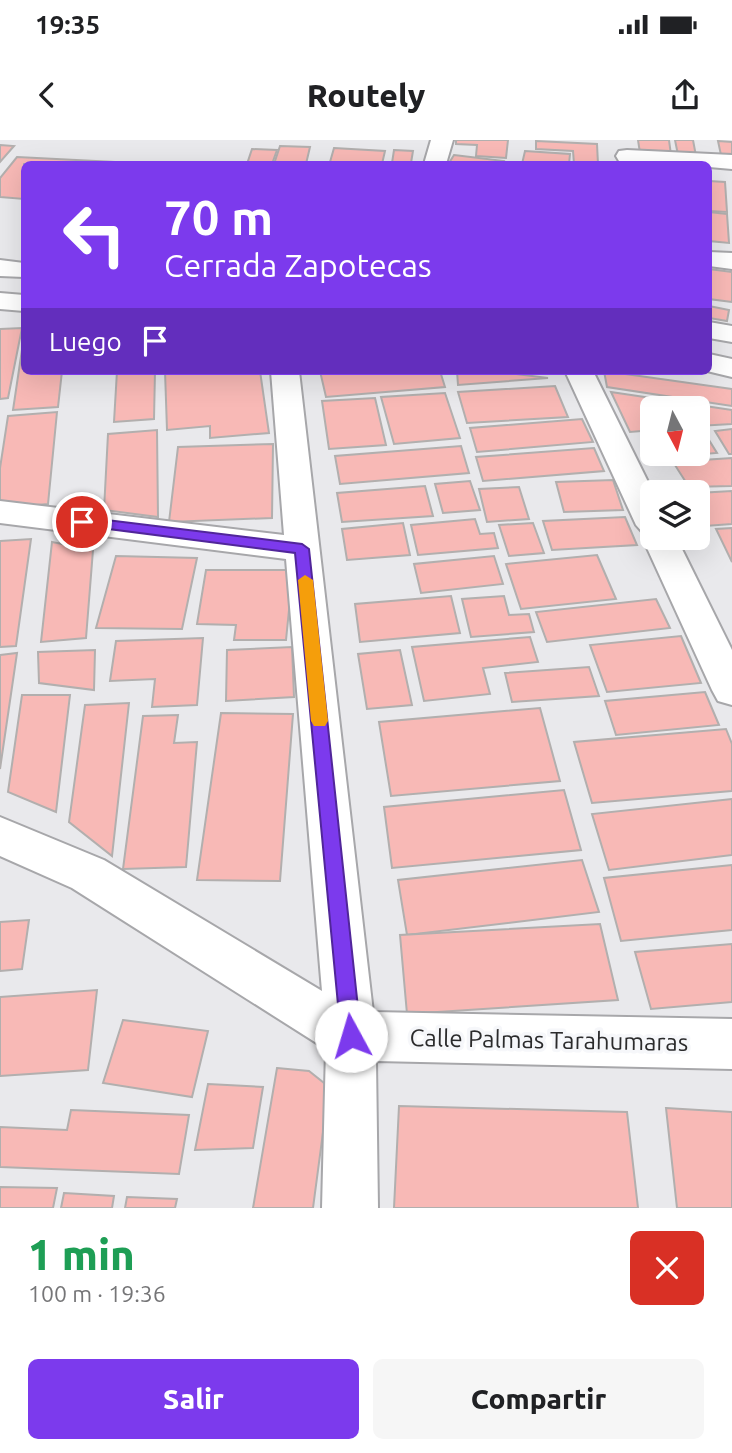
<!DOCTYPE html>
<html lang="es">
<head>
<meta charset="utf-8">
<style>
	body { margin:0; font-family:Ubuntu,sans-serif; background:#f6f6f6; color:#202124; height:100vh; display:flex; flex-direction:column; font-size:26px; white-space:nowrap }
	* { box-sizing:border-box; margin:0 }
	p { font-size:23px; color:#757577 }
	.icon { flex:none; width:38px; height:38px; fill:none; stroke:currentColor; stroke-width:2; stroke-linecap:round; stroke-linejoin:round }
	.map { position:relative; height:1068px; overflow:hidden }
	.panel { display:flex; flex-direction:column; background:#fff; flex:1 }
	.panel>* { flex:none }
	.guide { position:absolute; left:21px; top:21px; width:691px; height:214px; border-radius:10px; box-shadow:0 7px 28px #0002; background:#7c3aed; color:#fff; overflow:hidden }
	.needle { width:46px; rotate:173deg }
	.buttons { position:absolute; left:640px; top:256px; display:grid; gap:14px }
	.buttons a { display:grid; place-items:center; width:70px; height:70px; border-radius:10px; background:#fff; box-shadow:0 7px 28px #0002; font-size:35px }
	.pin { position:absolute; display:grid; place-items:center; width:60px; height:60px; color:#fff; margin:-30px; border:4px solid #fff; border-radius:50%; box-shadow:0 2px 7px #0007 }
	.me { position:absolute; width:77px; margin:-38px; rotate:354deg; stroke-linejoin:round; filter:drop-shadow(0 0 5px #0008) }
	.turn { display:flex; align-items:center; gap:24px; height:147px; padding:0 28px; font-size:32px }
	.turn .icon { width:91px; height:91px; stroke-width:2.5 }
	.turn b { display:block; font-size:49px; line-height:60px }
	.then { display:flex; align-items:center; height:66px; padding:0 28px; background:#0003; gap:14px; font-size:26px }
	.round { display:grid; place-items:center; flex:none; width:74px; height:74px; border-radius:10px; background:#f6f6f6 }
	.headline { display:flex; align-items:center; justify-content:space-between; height:119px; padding:0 28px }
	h1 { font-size:42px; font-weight:800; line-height:52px; color:#1e9e55 }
	.cta { display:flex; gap:14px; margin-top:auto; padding:14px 28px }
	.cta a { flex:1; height:80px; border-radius:10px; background:#7c3aed; color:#fff; font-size:28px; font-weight:800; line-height:80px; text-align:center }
	.cta a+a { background:#f6f6f6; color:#202124 }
	.status { display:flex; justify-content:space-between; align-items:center; height:49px; padding:0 35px; background:#fff; direction:ltr }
	.status svg { height:19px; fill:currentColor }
	header { display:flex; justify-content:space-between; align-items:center; height:91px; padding:0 28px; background:#fff; font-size:32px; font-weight:800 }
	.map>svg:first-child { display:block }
	.building { fill:#f8b9b6; stroke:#b2afae; stroke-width:2 }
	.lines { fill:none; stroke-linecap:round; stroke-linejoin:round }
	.street-casing { stroke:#a7a7aa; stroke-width:4 }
	.secondary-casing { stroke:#a7a7aa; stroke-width:4 }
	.street { fill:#fff; fill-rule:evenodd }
	.secondary { fill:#fff; fill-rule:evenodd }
	.route { fill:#7c3aed; stroke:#51269a; stroke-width:2 }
	.slow { fill:#f59e0b }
	.labels { text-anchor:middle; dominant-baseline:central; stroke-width:7; stroke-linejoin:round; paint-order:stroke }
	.near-street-label { font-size:24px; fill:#2b2b2c; stroke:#f6f7fa }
</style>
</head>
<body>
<div class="status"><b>19:35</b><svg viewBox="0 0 49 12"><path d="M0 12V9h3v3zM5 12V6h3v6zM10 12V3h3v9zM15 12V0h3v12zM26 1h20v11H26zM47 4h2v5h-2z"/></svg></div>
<header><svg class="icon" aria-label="back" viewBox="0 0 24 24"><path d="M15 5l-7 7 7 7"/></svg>Routely<svg class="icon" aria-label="share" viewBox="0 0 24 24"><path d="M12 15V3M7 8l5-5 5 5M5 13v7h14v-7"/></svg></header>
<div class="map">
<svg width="732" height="1068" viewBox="0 0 732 1068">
	<rect width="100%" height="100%" fill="#e9e9ec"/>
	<g class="building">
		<polygon points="456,0 508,0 506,18 476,16 477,5 456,4"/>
		<polygon points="638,0 669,0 671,15 640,13"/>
		<polygon points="675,0 693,0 696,16 678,15"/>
		<polygon points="536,1 597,4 598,24 574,24 573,11 536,9"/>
		<polygon points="718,1 732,2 732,15 721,15"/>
		<polygon points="0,5 14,6 0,22"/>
		<polygon points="280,6 310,7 306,24 274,24"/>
		<polygon points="334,8 385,11 382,24 330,22"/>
		<polygon points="252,9 277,10 272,24 247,24"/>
		<polygon points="394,10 413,11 411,23 392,23"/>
		<polygon points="525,11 570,14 569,24 522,24"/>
		<polygon points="454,15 504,21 503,24 449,23"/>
		<polygon points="17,17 155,24 24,24 24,59 0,57 0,38"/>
		<polygon points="709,41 725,42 727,72 709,71"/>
		<polygon points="709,72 727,74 729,103 709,101"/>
		<polygon points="709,129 732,132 732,162 709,159"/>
		<polygon points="709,166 729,170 727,181 709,178"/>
		<polygon points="22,188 8,258 0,259 0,189"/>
		<polygon points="23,203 24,231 62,231 58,267 13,270"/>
		<polygon points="117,231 155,231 154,279 114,282"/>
		<polygon points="165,231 260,231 269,293 210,298 210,286 167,290"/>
		<polygon points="320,231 440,231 445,247 326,257"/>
		<polygon points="457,231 492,231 548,238 458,245"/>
		<polygon points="604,231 732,249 732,266 607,247"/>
		<polygon points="555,246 568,277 467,283 458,252"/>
		<polygon points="611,252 732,270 732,284 698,286 698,268 653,268 653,290 630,292"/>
		<polygon points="445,253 460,298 394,304 381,257"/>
		<polygon points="375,258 386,305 329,309 322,261"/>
		<polygon points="57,272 48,364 0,368 0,328 8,276"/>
		<polygon points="582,279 593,302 477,312 470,288"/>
		<polygon points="732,289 732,314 729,314 715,291"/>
		<polygon points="157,290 158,377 104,370 108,294"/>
		<polygon points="698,292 704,292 717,313 653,318 642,296 653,296 653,313 698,313"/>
		<polygon points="273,304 272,378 169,382 178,307"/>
		<polygon points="461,306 469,333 340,344 335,316"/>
		<polygon points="594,308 604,331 483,341 476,317"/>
		<polygon points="732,318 732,346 689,347 673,322"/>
		<polygon points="613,340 623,370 564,372 556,342"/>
		<polygon points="470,341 480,370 443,373 435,344"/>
		<polygon points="425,346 433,376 342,382 337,353"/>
		<polygon points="519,347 529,379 487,382 479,349"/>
		<polygon points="732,351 732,384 705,386 698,372 698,353"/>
		<polygon points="625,377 637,405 552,410 543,381"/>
		<polygon points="475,379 480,394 494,393 498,408 418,415 411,385"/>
		<polygon points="403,383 410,415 347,420 342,389"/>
		<polygon points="533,383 544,413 509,416 499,385"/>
		<polygon points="732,388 732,422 716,389"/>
		<polygon points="31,399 16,506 0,507 0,401"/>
		<polygon points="52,402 93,410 86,498 41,502"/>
		<polygon points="597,415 616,459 521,469 506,424"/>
		<polygon points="116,416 197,418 182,489 96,488"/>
		<polygon points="494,416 503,444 421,453 414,424"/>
		<polygon points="206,430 293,430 286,500 234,500 236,485 197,484"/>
		<polygon points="451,456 460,493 360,502 355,464"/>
		<polygon points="504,456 509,475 529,474 534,492 471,497 462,459"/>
		<polygon points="656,459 670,488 547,502 536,472"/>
		<polygon points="681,496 701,543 607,552 590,505"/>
		<polygon points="530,497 538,522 483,528 490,554 424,561 412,507"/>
		<polygon points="203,498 197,565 152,567 155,539 110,541 116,501"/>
		<polygon points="292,507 294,557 226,561 227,510"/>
		<polygon points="95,510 94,550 39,543 38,512"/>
		<polygon points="400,510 412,565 367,569 358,514"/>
		<polygon points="17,513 0,629 0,515"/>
		<polygon points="589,527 599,556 512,562 505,533"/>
		<polygon points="705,552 719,585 616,595 605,561"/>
		<polygon points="22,555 70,555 56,672 8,652"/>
		<polygon points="129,563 112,716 69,682 85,565"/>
		<polygon points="540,568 560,641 391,656 379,582"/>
		<polygon points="221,573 293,574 280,741 197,740"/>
		<polygon points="178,575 174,603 197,602 186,727 123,729 143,576"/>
		<polygon points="726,589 732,604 732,651 592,663 574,602"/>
		<polygon points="564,650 581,710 392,728 384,667"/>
		<polygon points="732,659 732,715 609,730 592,674"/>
		<polygon points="582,720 599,772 407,795 398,740"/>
		<polygon points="732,725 732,790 621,801 604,738"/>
		<polygon points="29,780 22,829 0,831 0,782"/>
		<polygon points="600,784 618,860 407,874 400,795"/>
		<polygon points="732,804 732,862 651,869 635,812"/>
		<polygon points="97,850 88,930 0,936 0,857"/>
		<polygon points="123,880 208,891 192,957 103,943"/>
		<polygon points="277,928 309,931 329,947 313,1068 253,1068"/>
		<polygon points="208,944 263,947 253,1008 195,1010"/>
		<polygon points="399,966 627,972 638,1068 394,1068"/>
		<polygon points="666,968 732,972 732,1068 677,1068"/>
		<polygon points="71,970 189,975 179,1034 0,1027 0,987 67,990"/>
		<polygon points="0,1047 57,1048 53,1068 0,1068"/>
		<polygon points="64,1053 114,1056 112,1068 61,1068"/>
		<polygon points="127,1057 177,1059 175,1068 125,1068"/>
	</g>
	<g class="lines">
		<g class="street-casing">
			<g id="street">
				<polygon points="431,0 453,0 446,24 424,24"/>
				<polygon points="627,10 732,15 732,29 709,27 709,24 619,21 616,16 619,11"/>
				<polygon points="709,112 732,113 732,129 709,126"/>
				<polygon points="271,231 299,231 373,872 732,879 732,929 376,921 378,1068 322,1068 326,909 72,748 0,716 0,677 104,720 322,851 286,419 0,383 0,361 284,395"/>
				<polygon points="565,231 593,231 653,352 653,397 676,397 732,510 732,565 718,561 712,550 642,397 644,394 636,385"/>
			</g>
		</g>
		<g class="secondary-casing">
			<g id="secondary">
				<polygon points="0,120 24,123 24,137 0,136"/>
				<polygon points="0,153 24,155 24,171 0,169"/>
				<polygon points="709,182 732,186 732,202 709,198"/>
				<polygon points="709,214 732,219 732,237 707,231"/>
			</g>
		</g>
		<use href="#street" class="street"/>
		<use href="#secondary" class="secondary"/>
	</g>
	<polygon class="route" points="82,377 302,404 309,409 361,896 358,903 351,906 344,903 341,896 295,413 78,385 78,378"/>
	<polygon class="slow" points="305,435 313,440 328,581 325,586 314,586 311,581 298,440"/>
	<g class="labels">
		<g class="near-street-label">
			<text transform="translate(549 900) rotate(1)">Calle Palmas Tarahumaras</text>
		</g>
	</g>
</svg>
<div class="buttons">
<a><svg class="needle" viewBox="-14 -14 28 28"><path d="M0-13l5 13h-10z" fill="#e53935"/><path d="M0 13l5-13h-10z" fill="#757577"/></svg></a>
<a><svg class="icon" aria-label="layers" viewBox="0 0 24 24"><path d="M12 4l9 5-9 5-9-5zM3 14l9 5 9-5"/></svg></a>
</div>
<div class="pin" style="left:82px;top:382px;background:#d93025"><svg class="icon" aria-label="arrive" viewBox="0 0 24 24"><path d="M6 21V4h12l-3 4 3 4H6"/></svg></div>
<svg class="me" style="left:351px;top:896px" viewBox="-20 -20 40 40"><circle r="19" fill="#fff"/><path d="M0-13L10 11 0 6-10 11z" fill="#7c3aed"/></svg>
<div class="guide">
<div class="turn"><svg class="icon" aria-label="left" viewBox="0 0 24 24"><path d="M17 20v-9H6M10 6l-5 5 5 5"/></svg><div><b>70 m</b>Cerrada Zapotecas</div></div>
<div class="then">Luego<svg class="icon" aria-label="arrive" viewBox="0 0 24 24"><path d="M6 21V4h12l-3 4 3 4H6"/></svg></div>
</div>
</div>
<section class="panel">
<div class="headline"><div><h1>1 min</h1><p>100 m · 19:36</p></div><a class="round" style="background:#d93025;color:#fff"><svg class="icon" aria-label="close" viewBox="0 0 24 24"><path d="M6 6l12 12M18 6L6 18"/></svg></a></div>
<div class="cta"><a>Salir</a><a>Compartir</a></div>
</section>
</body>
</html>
